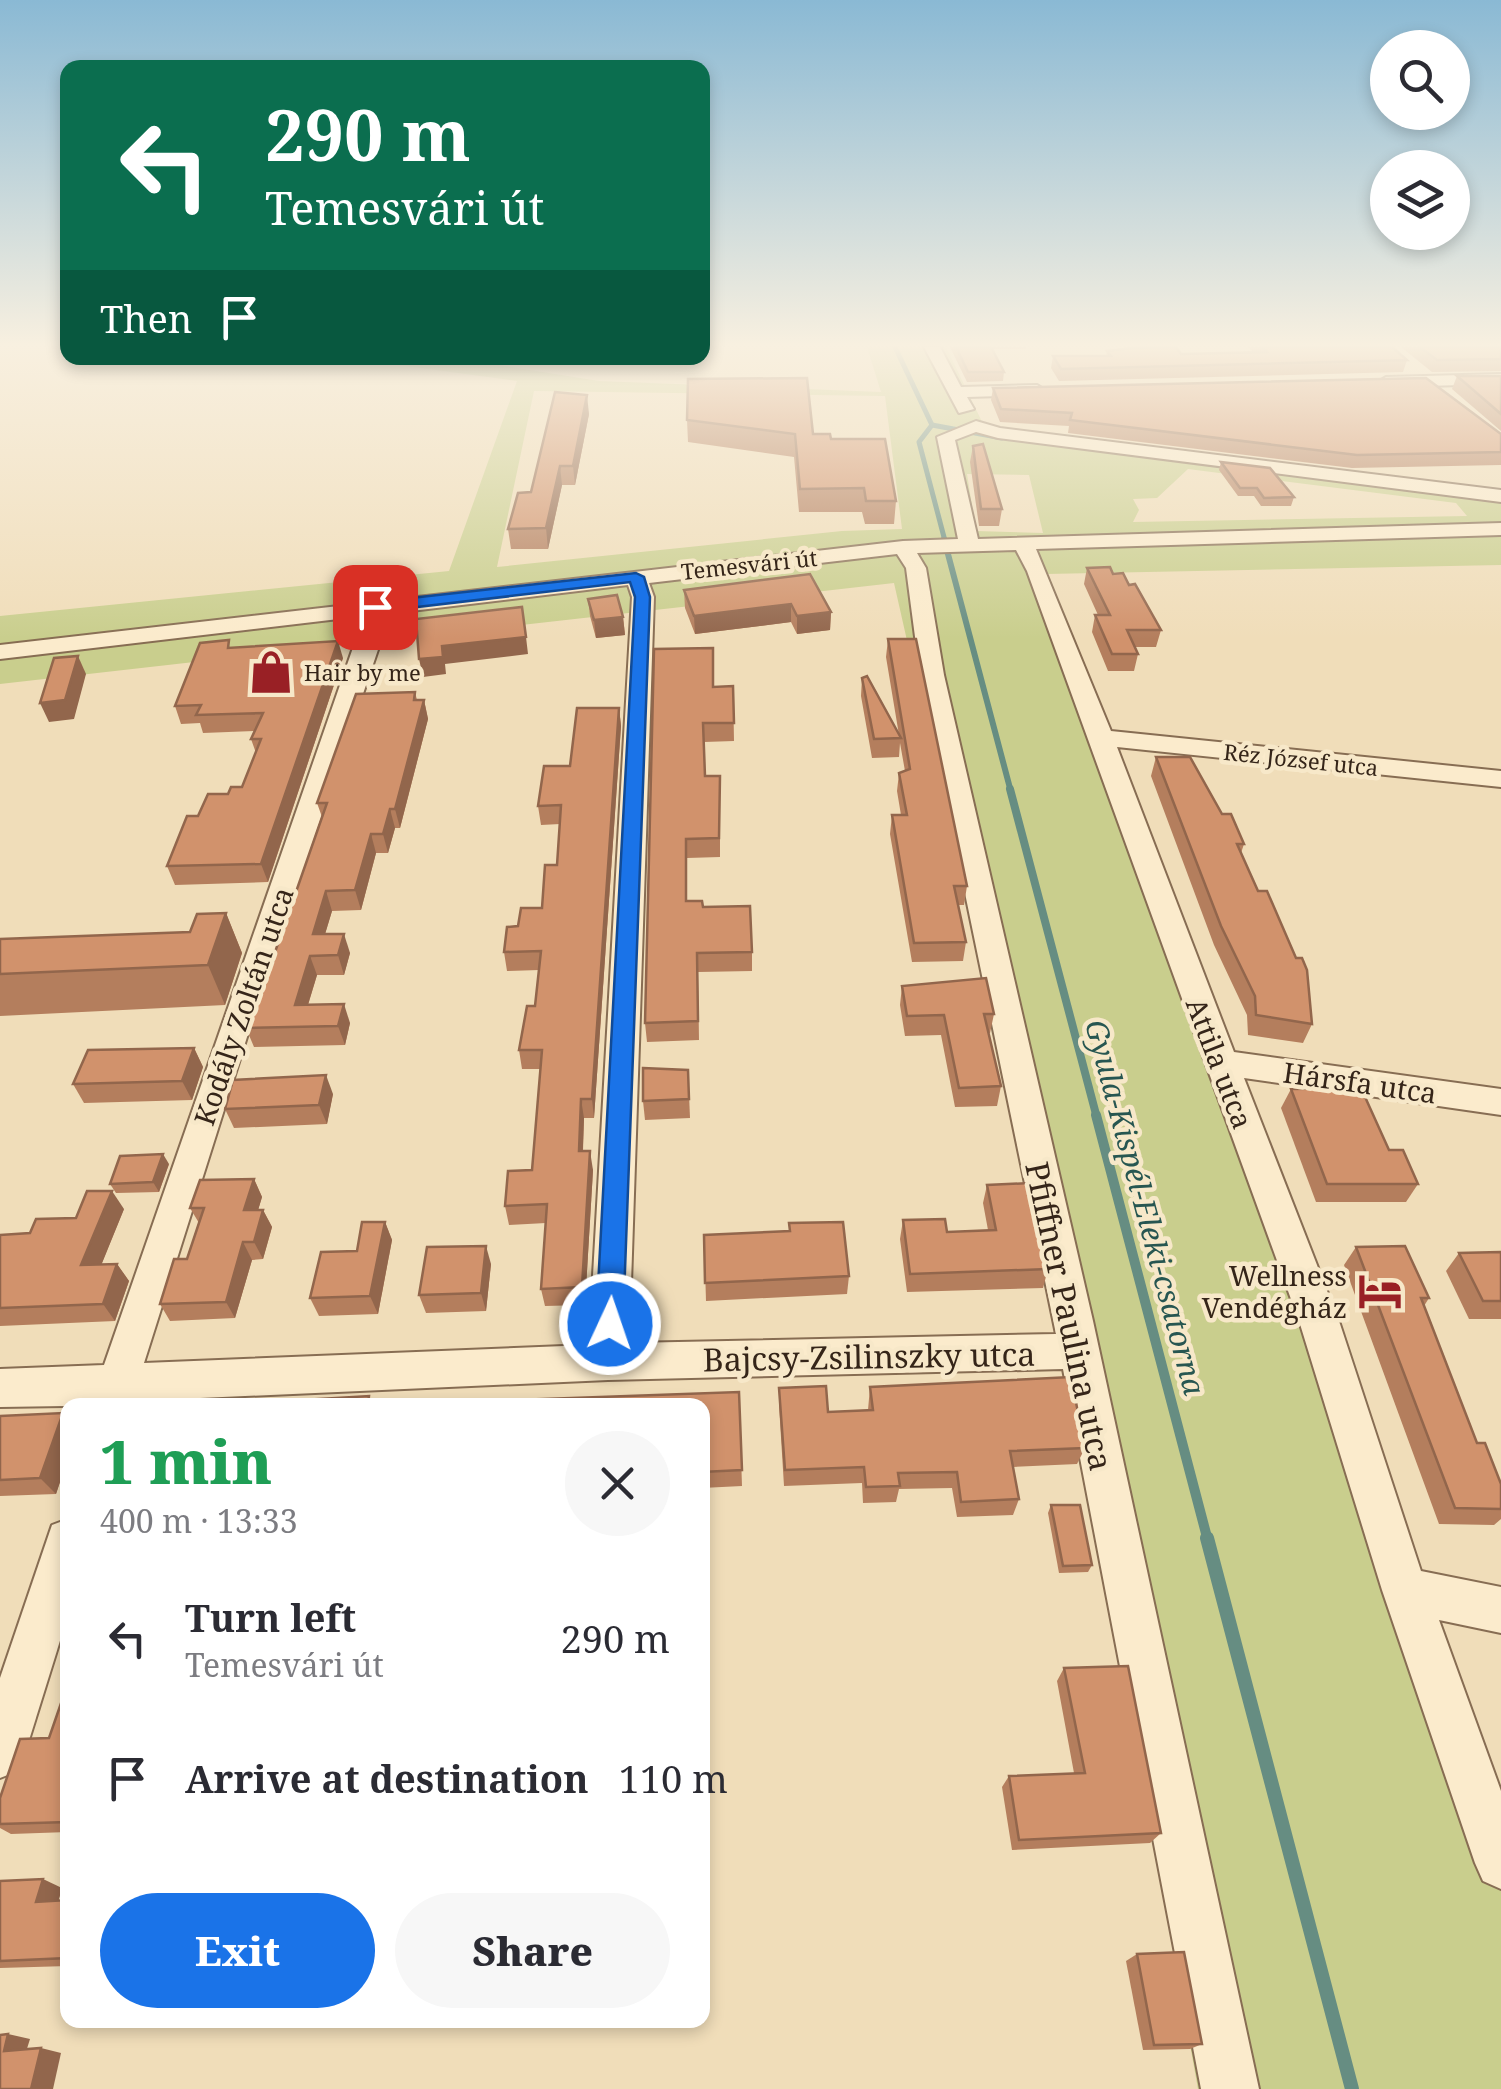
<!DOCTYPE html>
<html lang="en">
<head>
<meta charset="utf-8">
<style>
	body { margin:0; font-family:"Noto Serif",serif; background:#f7f7f7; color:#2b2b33; height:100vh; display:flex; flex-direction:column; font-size:38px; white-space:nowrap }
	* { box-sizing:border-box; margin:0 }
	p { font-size:32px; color:#7c7c81 }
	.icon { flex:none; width:55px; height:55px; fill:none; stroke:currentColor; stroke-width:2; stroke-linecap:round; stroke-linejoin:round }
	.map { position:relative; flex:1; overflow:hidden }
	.panel { position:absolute; left:60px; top:1398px; width:650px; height:630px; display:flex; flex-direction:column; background:#fff; border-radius:20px; box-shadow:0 5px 15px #0003 }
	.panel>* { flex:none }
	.top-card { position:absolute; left:60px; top:60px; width:650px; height:305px; border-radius:20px; box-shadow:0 5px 15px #0003; background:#0b6e4f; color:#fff; overflow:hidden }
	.controls { position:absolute; left:1370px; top:30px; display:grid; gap:20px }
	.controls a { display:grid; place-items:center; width:100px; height:100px; border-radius:50%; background:#fff; box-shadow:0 5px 15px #0003; font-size:50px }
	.pin { position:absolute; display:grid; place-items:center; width:85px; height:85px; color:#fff; margin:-42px; border-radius:20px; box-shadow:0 5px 15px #0006 }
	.me { position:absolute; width:110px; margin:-55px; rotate:3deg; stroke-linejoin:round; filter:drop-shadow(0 0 8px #0008) }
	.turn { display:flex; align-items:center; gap:35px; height:210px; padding:0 40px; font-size:45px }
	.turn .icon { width:130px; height:130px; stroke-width:2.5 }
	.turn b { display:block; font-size:70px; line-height:85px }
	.then { display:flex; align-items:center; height:95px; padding:0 40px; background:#0003; gap:20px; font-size:38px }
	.round { display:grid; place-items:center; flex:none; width:105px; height:105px; border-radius:52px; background:#f7f7f7 }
	.headline { display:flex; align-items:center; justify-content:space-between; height:170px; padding:0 40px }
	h1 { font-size:60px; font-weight:800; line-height:75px; color:#1e9e55 }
	.button { display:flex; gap:20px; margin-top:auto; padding:20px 40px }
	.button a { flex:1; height:115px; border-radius:60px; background:#1a73e8; color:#fff; font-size:40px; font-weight:800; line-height:115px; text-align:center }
	.button a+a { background:#f7f7f7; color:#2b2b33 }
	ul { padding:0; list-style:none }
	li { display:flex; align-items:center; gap:30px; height:140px; padding:0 40px }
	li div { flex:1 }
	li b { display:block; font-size:38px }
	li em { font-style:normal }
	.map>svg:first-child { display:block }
	.green { fill:#c9ce8d; fill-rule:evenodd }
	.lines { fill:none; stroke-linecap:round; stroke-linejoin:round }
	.stream-far4 { stroke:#668d82; stroke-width:5 }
	.stream-far3 { stroke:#668d82; stroke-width:6 }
	.stream-far2 { stroke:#668d82; stroke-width:8 }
	.stream-far1 { stroke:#668d82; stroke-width:10 }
	.stream { stroke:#668d82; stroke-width:14 }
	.minor-casing { stroke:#876d53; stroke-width:4 }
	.minor { fill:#fbebcc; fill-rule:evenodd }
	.wall { fill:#b47e5d }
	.shaded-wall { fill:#92664c }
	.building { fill:#d1926c; stroke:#92664c; stroke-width:2.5 }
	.route { fill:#1a73e8; stroke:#114b97; stroke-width:2.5 }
	.labels { text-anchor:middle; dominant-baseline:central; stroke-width:9; stroke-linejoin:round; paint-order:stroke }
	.far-street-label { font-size:22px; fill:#352519; stroke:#f7e8c9 }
	.far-poi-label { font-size:22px; fill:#352519; stroke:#f7e8c9; text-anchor:start }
	.street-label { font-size:28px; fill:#352519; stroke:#f7e8c9 }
	.poi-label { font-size:28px; fill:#352519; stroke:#f7e8c9; text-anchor:end }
	.water-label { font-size:30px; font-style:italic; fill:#275651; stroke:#f7e8c9 }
	.near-street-label { font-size:32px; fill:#352519; stroke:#f7e8c9 }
</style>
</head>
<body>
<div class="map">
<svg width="1501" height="2089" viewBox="0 0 1501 2089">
	<rect width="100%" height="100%" fill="#f0ddb9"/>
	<path class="green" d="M867 347H946L984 426 1501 490V565L1046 574 1119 757 1501 1790V2089H1198L1055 1295 894 583 0 684V616L449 571 517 381 346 358H455L599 381 881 392ZM534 391 885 396 902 529 842 531 497 567ZM1188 469 1456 503 1467 516 1133 522 1139 510 1133 499 1157 498ZM967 474 1029 475 1043 533 976 531Z"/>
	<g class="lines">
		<g class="stream-far4">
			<polyline points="895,347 932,425 919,442 945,541"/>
			<polyline points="932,425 1002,438"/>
		</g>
		<polyline class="stream-far3" points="944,539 1011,792"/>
		<polyline class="stream-far2" points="1010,789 1097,1118"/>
		<polyline class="stream-far1" points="1096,1115 1208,1541"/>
		<polyline class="stream" points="1207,1538 1352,2089"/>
		<g class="minor-casing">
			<g id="minor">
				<polygon points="924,347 940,347 961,387 1037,385 1045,390 1037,395 967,397 974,409 959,413"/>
				<polygon points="1501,374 1501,384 1386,387 1378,382 1386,377"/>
				<path d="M976 421 1000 428 1501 490V502L998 438 976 432 955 440 978 539 1501 523V535L1036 549 1111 731 1501 771V787L1117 747 1234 1052 1501 1089V1115L1244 1078 1340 1324 1421 1571 1501 1587V1633L1439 1620 1501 1791V1889L1483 1881 1475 1863 1382 1590 1300 1324 1027 571 1016 550 917 553 926 568 944 675 1093 1321 1259 2089H1201L1063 1369 608 1380 133 1401 131 1405 0 1407V1369L104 1365 364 616 0 659V645L903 541 958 539 937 437ZM897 554 906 568 920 675 1056 1334 629 1343 654 597 649 583ZM628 585 632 597 589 1345 144 1363 253 1018 385 629 386 614Z"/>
				<polygon points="68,1519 68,1615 25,1753 18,1771 0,1778 0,1678 52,1525"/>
			</g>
		</g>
		<use href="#minor" class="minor"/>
	</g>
	<g class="wall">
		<polygon points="950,347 1026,347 1026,349 992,349 1004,372 1003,381 967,382"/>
		<polygon points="1248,347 1392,347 1407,360 1403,372 1059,381 1051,368 1053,356 1106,356 1107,351 1181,354 1253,352"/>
		<polygon points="1401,347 1501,347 1501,371 1432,372"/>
		<polygon points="1457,376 1501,376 1501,431 1452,389"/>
		<polygon points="993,388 1501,434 1501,465 1352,468 1068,433 1069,426 1000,422 991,400"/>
		<polygon points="589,414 575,485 562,485 548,549 511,549 508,529 531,492"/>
		<polygon points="687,420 813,434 831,439 896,501 894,524 865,524 862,512 799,512 794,457 688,442"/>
		<polygon points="973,446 1002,509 999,526 979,526 970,462"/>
		<polygon points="1221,462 1294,497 1291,506 1261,506 1254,496 1238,496 1219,470"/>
		<polygon points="1087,568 1113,574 1161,630 1156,647 1135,647 1138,654 1134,671 1108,671 1092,632 1095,615 1098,615 1084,584"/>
		<polygon points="810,574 831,612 830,630 797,634 791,622 695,634 685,608 684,590"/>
		<polygon points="588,599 623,617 625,635 596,638 590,616"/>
		<polygon points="888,639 967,886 964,905 958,905 966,942 963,961 912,962 890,834 892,815 901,815 897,791 899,773 905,771 900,743 899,757 872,758 861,696 862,678 899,735 886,657"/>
		<polygon points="232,648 343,658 268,882 175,885 167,866 198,816 228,794 242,787 256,753 251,739 254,731 203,733 200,723 181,724 175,706"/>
		<polygon points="654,649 713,687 733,686 734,741 704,742 705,776 720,776 720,857 687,858 687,901 703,907 752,952 752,971 698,972 699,1040 647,1042 645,1023"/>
		<polygon points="415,692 417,700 424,700 428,719 400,828 395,828 388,853 376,853 361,910 332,911 325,934 350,953 344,975 317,975 308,1005 350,1023 345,1045 254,1047 246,1028 274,955 322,817 317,803"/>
		<polygon points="619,708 621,726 594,1118 584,1118 583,1151 593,1170 585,1305 545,1306 541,1289 546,1223 509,1225 505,1206 532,1170 540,1069 522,1069 519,1050 535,1006 539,970 507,971 504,952 518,926 542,908 557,865 560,824 541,825 538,806"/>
		<polygon points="1156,757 1222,814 1244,844 1241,853 1258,891 1296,958 1312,1024 1303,1043 1248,1035 1247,1015 1214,945 1151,776"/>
		<polygon points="226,913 242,953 225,1005 0,1016 0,939 190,932"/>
		<polygon points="902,986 994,1014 990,1033 989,1033 1001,1086 997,1106 955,1107 941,1035 905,1036 900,1005"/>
		<polygon points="194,1048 203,1067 192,1100 84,1103 73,1084"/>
		<polygon points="688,1070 690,1118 645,1120 643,1101"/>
		<polygon points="1291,1089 1389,1150 1418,1184 1406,1202 1316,1202 1281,1108"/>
		<polygon points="333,1094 327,1124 234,1128 225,1109"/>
		<polygon points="169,1164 159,1192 116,1193 110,1184"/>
		<polygon points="254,1179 262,1197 258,1210 263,1210 272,1227 263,1259 252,1260 235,1318 170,1321 160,1304 187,1259 199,1223 190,1208"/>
		<polygon points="987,1185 1048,1269 1043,1288 907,1292 900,1239 903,1220 947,1232 988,1230 983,1203"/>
		<polygon points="124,1209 101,1265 117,1264 129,1281 115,1321 0,1326 0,1235 30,1233 76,1218"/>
		<polygon points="385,1222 392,1240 378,1314 319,1316 310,1298"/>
		<polygon points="704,1235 849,1276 847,1294 706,1301"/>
		<polygon points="1356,1247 1429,1298 1424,1306 1477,1443 1501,1484 1501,1519 1494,1525 1439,1524 1344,1265"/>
		<polygon points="1501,1252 1501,1319 1469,1319 1446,1271 1459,1253"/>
		<polygon points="491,1264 486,1311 426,1313 419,1295"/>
		<polygon points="870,1387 1085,1448 1077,1464 1013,1467 1019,1499 1013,1515 957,1517 952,1488 899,1489 896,1502 863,1503 862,1483 784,1486 779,1405 779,1388 828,1412 868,1410"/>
		<polygon points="739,1392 742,1486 702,1488 702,1405"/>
		<polygon points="63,1413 68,1418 68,1458 56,1494 0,1496 0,1416"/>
		<polygon points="1051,1505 1092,1565 1088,1572 1059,1573 1048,1513"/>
		<polygon points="1064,1668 1161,1833 1150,1843 1012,1850 1002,1787 1009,1776 1074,1773 1057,1681"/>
		<polygon points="68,1683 68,1832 11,1834 0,1828 0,1798 49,1738"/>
		<polygon points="0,1881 62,1888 58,1901 68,1900 68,1966 0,1968"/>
		<polygon points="1137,1954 1202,2044 1190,2049 1143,2050 1126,1961"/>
	</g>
	<g class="shaded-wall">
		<polygon points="587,395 589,414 575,485 573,466"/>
		<polygon points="560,466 562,485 548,549 546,528"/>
		<polygon points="791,604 791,622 695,634 694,616"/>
		<polygon points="831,612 830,630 797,634 797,616"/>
		<polygon points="623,617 625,635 596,638 594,620"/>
		<polygon points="526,637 528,654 445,664 446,674 423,677 419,659 442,646"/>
		<polygon points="338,641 343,658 268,882 261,864"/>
		<polygon points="78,656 86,674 74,719 49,722 40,703"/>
		<polygon points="424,700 428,719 400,828 395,809"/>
		<polygon points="619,708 621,726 594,1118 592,1099"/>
		<polygon points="390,809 395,828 388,853 383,834"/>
		<polygon points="371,834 376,853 361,910 355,890"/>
		<polygon points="326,891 332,911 319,954 313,934"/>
		<polygon points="226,913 242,953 225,1005 208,965"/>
		<polygon points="344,934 350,953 344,975 338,955"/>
		<polygon points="310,956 317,975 302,1024 295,1005"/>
		<polygon points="344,1004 350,1023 345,1045 338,1026"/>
		<polygon points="194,1048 203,1067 192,1100 182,1081"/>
		<polygon points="326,1075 333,1094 327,1124 319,1105"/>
		<polygon points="581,1099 584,1118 582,1170 579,1151"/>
		<polygon points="590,1151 593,1170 585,1305 582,1287"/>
		<polygon points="163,1154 169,1164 159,1192 153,1182"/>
		<polygon points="254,1179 262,1197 253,1227 244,1210"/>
		<polygon points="112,1191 124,1209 94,1283 81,1265"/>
		<polygon points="263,1210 272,1227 263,1259 254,1242"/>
		<polygon points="385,1222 392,1240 378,1314 370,1296"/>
		<polygon points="243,1242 252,1260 235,1318 226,1302"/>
		<polygon points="486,1246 491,1264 486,1311 481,1293"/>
		<polygon points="117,1264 129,1281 115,1321 103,1304"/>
		<polygon points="63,1413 68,1418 68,1458 56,1494 40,1478"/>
		<polygon points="43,1879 62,1888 56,1910 36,1902"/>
		<polygon points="8,2034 30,2039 25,2055 4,2051"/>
		<polygon points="41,2048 61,2053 53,2089 31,2089"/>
	</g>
	<g class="building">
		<polygon points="956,347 991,347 1004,372 968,372"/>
		<polygon points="1176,347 1181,354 1267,352 1262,347 1392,347 1407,360 1061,369 1053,356 1111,356 1107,351 1132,348"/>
		<polygon points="1420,347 1501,347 1501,359 1437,360"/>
		<polygon points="1457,376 1501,376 1501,414"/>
		<polygon points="807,378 813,434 830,434 831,439 885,439 896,501 866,501 864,488 800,489 795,434 687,420 688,379"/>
		<polygon points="1426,378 1501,434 1501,452 1357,455 1070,420 1072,413 1001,409 993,388"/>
		<polygon points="555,392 587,395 573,466 560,466 546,528 508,529 518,493 531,492"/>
		<polygon points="983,444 1002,509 981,509 973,446"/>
		<polygon points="1221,462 1270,468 1294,497 1264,498 1257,488 1240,488"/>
		<polygon points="1110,567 1113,574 1123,573 1129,585 1135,584 1161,630 1127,630 1138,654 1112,654 1095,615 1110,615 1087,568"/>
		<polygon points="810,574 831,612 797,616 791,604 694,616 684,590"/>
		<polygon points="617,595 623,617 594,620 588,599"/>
		<polygon points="522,607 526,637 442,646 443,657 419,659 416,619"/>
		<polygon points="888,639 916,639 967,886 954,886 966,942 914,943 892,815 907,815 899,773 910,769"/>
		<polygon points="229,640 228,648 338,641 261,864 167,866 187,816 198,816 208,794 228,794 231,787 242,787 261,739 251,739 263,713 196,715 201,705 175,706 200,643"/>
		<polygon points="713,648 713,687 733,686 734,723 703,723 705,776 720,776 719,838 686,839 686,901 702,901 703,907 750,906 752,952 697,953 698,1021 645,1023 654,649"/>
		<polygon points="78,656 65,700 40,703 54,658"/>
		<polygon points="867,676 901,738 874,739 862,678"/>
		<polygon points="415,692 414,700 424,700 395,809 390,809 383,834 371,834 355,890 326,891 313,934 344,934 338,955 310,956 295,1005 344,1004 338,1026 246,1028 274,955 327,803 317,803 356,694"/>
		<polygon points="577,708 619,708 592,1099 581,1099 579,1151 590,1151 582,1287 541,1289 547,1204 505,1206 508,1171 532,1170 542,1050 519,1050 527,1006 535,1006 541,951 504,952 507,927 518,926 521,908 542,908 545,865 557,865 561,805 538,806 544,766 570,766"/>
		<polygon points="1156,757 1190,757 1222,814 1231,814 1244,844 1237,844 1258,891 1267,891 1296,958 1302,958 1307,970 1312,1024 1256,1015 1255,996 1221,926"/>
		<polygon points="226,913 208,965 0,974 0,939 190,932 197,914"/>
		<polygon points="986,978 994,1014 984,1014 1001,1086 959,1088 944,1015 907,1016 902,986"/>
		<polygon points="194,1048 182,1081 73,1084 88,1050"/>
		<polygon points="643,1068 688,1070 689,1099 643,1101"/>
		<polygon points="326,1075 319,1105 225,1109 233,1080"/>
		<polygon points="1361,1088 1389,1150 1403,1150 1418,1184 1327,1184 1291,1089"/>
		<polygon points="163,1154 153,1182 110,1184 120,1156"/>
		<polygon points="254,1179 244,1210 263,1210 254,1242 243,1242 226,1302 160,1304 174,1259 187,1259 204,1208 190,1208 200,1180"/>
		<polygon points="1030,1183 1048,1269 910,1274 903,1220 945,1219 947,1232 996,1230 987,1185"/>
		<polygon points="87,1191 112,1191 81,1265 117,1264 103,1304 0,1308 0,1235 30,1233 36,1219 76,1218"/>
		<polygon points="362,1222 385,1222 370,1296 310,1298 321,1252 357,1251"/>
		<polygon points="843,1222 849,1276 705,1283 704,1235 790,1231 789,1223"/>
		<polygon points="486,1246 481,1293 419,1295 427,1247"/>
		<polygon points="1405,1246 1429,1298 1421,1298 1477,1443 1485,1443 1501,1484 1501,1509 1455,1508 1356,1247"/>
		<polygon points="1501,1252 1501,1301 1483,1301 1459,1253"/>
		<polygon points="1071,1377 1085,1448 1010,1451 1019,1499 961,1502 957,1472 898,1473 900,1486 866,1487 864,1467 785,1470 779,1388 826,1386 828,1412 873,1410 870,1387"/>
		<polygon points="739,1392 742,1470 702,1472 702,1405 374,1405"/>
		<polygon points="369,1396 368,1405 302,1405 303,1400"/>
		<polygon points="63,1413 40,1478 0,1480 0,1416"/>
		<polygon points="1051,1505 1080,1505 1092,1565 1063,1566"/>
		<polygon points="1128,1666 1161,1833 1019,1840 1009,1776 1085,1773 1064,1668"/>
		<polygon points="68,1683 68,1822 0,1824 0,1798 20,1739 49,1738"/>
		<polygon points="43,1879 36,1902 68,1900 68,1958 0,1961 0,1881"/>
		<polygon points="1184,1952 1202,2044 1154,2045 1137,1954"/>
		<polygon points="8,2034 4,2051 41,2048 31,2089 0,2089 0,2035"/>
	</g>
	<linearGradient id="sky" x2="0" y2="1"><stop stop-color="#8ab9d4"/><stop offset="0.54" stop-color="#f8f0e0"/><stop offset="1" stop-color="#f8f0e0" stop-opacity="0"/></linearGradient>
	<rect width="1501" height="639" fill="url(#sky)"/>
	<polygon class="route" points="636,573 644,577 650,597 623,1324 619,1332 610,1336 600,1332 596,1324 635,597 630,582 375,612 367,607 375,602"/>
	<defs>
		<g id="shop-bare" transform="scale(3.45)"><path d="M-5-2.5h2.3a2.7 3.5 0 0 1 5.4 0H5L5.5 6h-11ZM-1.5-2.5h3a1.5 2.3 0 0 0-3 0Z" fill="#992025" stroke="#f7e8c9" stroke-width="2.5" paint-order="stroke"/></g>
		<g id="hotel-bare" transform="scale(3.45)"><path d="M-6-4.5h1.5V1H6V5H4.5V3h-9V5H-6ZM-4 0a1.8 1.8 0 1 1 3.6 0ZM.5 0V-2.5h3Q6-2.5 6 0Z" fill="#992025" stroke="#f7e8c9" stroke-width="2.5" paint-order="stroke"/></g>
	</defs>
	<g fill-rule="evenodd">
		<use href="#shop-bare" x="271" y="672"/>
		<use href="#hotel-bare" x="1380" y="1291"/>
	</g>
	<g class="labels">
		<g class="far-street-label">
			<text transform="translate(749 564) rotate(-6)">Temesvári út</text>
			<text transform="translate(1301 759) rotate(6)">Réz József utca</text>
		</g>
		<g class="far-poi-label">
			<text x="304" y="672">Hair by me</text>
		</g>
		<g class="street-label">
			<text transform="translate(243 1006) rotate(-71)">Kodály Zoltán utca</text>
			<text transform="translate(1220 1063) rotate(69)">Attila utca</text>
			<text transform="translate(1360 1082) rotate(8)">Hársfa utca</text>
		</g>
		<g class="poi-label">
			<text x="1347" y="1275">Wellness<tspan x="1347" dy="32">Vendégház</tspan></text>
		</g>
		<g class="water-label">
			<text transform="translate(1146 1207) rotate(75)">Gyula-Kispél-Eleki-csatorna</text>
		</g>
		<g class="near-street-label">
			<text transform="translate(1070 1316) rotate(78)">Pfiffner Paulina utca</text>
			<text transform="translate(869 1356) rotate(-1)">Bajcsy-Zsilinszky utca</text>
		</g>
	</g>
</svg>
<div class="controls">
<a><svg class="icon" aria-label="search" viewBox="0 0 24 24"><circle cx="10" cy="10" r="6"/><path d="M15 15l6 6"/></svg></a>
<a><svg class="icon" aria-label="layers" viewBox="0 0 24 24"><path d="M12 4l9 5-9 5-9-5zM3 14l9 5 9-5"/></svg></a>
</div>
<div class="pin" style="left:375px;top:607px;background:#d93025"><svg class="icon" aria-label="arrive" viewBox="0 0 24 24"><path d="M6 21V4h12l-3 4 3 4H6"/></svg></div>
<svg class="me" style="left:610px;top:1324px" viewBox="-20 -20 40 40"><circle r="17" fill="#1a73e8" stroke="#fff" stroke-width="3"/><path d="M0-11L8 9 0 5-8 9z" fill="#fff"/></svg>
<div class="top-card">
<div class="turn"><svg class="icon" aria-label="left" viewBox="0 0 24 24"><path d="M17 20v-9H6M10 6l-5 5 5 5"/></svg><div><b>290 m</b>Temesvári út</div></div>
<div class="then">Then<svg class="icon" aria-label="arrive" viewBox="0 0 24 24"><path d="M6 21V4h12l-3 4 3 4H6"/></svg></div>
</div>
<section class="panel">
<div class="headline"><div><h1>1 min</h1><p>400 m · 13:33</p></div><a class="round"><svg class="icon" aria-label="close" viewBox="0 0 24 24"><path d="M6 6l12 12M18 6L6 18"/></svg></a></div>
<ul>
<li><svg class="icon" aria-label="left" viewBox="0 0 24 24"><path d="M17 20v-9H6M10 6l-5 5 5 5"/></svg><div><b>Turn left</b><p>Temesvári út</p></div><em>290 m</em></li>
<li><svg class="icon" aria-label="arrive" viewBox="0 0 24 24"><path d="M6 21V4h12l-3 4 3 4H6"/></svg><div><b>Arrive at destination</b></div><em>110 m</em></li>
</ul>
<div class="button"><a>Exit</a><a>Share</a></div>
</section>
</div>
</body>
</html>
